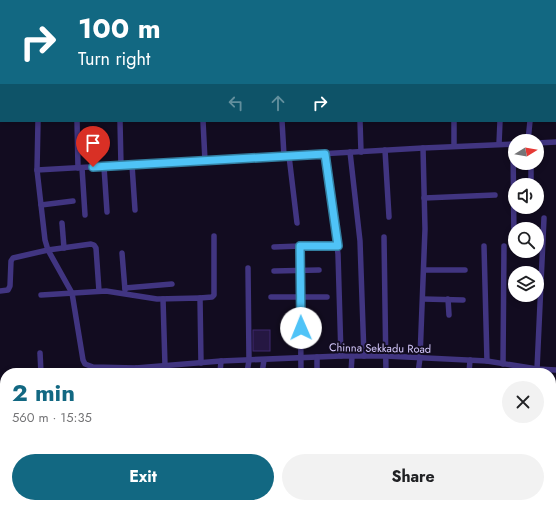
<!DOCTYPE html>
<html lang="en">
<head>
<meta charset="utf-8">
<style>
	body { margin:0; font-family:Jost,sans-serif; background:#f2f2f2; color:#202124; height:100vh; display:flex; flex-direction:column; font-size:15px; white-space:nowrap }
	* { box-sizing:border-box; margin:0 }
	p { font-size:13px; color:#757577 }
	.icon { flex:none; width:22px; height:22px; fill:none; stroke:currentColor; stroke-width:2; stroke-linecap:round; stroke-linejoin:round }
	.map { position:relative; flex:1; overflow:hidden }
	.drawer { position:absolute; left:0px; top:368px; width:556px; height:140px; display:flex; flex-direction:column; background:#fff; border-radius:16px 16px 0 0; box-shadow:0 2px 6px #0003 }
	.drawer>* { flex:none }
	.top-card { position:absolute; left:0px; top:0px; width:556px; height:122px; box-shadow:0 2px 6px #0003; background:#126882; color:#fff; overflow:hidden }
	.needle { width:26px; rotate:79deg }
	.fabs { position:absolute; left:508px; top:134px; display:grid; gap:8px }
	.fabs a { display:grid; place-items:center; width:36px; height:36px; border-radius:50%; background:#fff; box-shadow:0 2px 6px #0003; font-size:20px }
	.pin { position:absolute; display:grid; place-items:center; width:34px; height:34px; color:#fff; margin:-41px -17px; border-radius:50% 50% 50% 0; rotate:-45deg; box-shadow:0 0 4px #0007 }
	.pin .icon { rotate:45deg }
	.me { position:absolute; width:44px; margin:-22px; rotate:359deg; stroke-linejoin:round; filter:drop-shadow(0 0 3px #0008) }
	.turn { display:flex; align-items:center; gap:14px; height:84px; padding:0 12px; font-size:18px }
	.turn .icon { width:52px; height:52px; stroke-width:2.5 }
	.turn b { display:block; font-size:28px; line-height:34px }
	.lanes { display:flex; align-items:center; height:38px; padding:0 12px; background:#0003; justify-content:center; gap:20px; direction:ltr }
	.lanes .off { opacity:.35 }
	.round { display:grid; place-items:center; flex:none; width:42px; height:42px; border-radius:21px; background:#f2f2f2 }
	.head { display:flex; align-items:center; justify-content:space-between; height:68px; padding:0 12px }
	h1 { font-size:24px; font-weight:700; line-height:30px; color:#126882 }
	.primary-button { display:flex; gap:8px; margin-top:auto; padding:8px 12px }
	.primary-button a { flex:1; height:46px; border-radius:24px; background:#126882; color:#fff; font-size:16px; font-weight:700; line-height:46px; text-align:center }
	.primary-button a+a { background:#f2f2f2; color:#202124 }
	.map>svg:first-child { display:block }
	.building { fill:#251742; stroke:#3f286f }
	.lines { fill:none; stroke-linecap:round; stroke-linejoin:round }
	.minor { stroke:#413581; stroke-width:5.5 }
	.route-casing { stroke:#337fa1; stroke-width:10 }
	.route { stroke:#4fc3f7; stroke-width:7 }
	.labels { text-anchor:middle; dominant-baseline:central; stroke-width:4; stroke-linejoin:round; paint-order:stroke }
	.street-label { font-size:11px; fill:#d7cbff; stroke:#120c20 }
</style>
</head>
<body>
<div class="map">
<svg width="556" height="508" viewBox="0 0 556 508">
	<rect width="100%" height="100%" fill="#120c20"/>
	<rect class="building" x="253" y="330" width="17" height="21"/>
	<g class="lines">
		<g class="minor">
			<polyline points="37,0 38,1"/>
			<polyline points="154,0 154,1"/>
			<polyline points="68,1 68,0"/>
			<polyline points="199,1 199,0"/>
			<polyline points="284,1 284,0"/>
			<polyline points="311,1 311,0"/>
			<polyline points="344,1 344,0"/>
			<polyline points="365,1 365,0"/>
			<polyline points="375,1 375,0"/>
			<polyline points="407,1 407,0"/>
			<polyline points="463,1 463,0"/>
			<polyline points="482,1 482,0"/>
			<polyline points="504,1 504,0"/>
			<polyline points="538,1 538,0"/>
			<polyline points="0,91 1,90"/>
			<polyline points="38,121 37,170 45,240 48,250 72,293 83,360 85,364 93,367 136,368"/>
			<polyline points="77,121 78,168"/>
			<polyline points="120,121 121,166"/>
			<polyline points="203,121 205,161"/>
			<polyline points="282,121 284,156"/>
			<polyline points="360,121 361,152"/>
			<polyline points="528,141 530,121"/>
			<polyline points="537,143 556,142"/>
			<polyline points="499,144 500,121"/>
			<polyline points="513,144 514,241"/>
			<polyline points="454,146 454,121"/>
			<polyline points="385,150 389,217"/>
			<polyline points="350,152 360,241 364,356"/>
			<polyline points="325,154 338,254 341,356"/>
			<polyline points="289,156 297,223"/>
			<polyline points="132,165 135,210"/>
			<polyline points="104,167 107,212"/>
			<polyline points="82,168 85,215"/>
			<polyline points="37,170 423,148 515,144"/>
			<polyline points="531,185 531,163"/>
			<polyline points="424,198 495,195"/>
			<polyline points="41,205 73,201"/>
			<polyline points="62,223 64,248"/>
			<polyline points="384,237 386,373"/>
			<polyline points="300,246 338,246"/>
			<polyline points="484,246 487,361"/>
			<polyline points="274,247 300,246 301,373"/>
			<polyline points="122,253 125,290"/>
			<polyline points="424,270 465,270"/>
			<polyline points="274,271 319,270"/>
			<polyline points="125,288 172,284"/>
			<polyline points="0,291 8,290 10,286 11,261 13,258 48,250 91,244 94,245 96,248 99,291"/>
			<polyline points="41,295 106,291 157,299 200,298 201,363"/>
			<polyline points="271,297 327,297"/>
			<polyline points="200,298 212,297 214,295 214,236"/>
			<polyline points="163,299 165,366"/>
			<polyline points="423,299 463,300"/>
			<polyline points="448,299 449,315"/>
			<polyline points="40,353 41,373"/>
			<polyline points="503,364 504,246"/>
			<polyline points="537,369 544,218"/>
			<polyline points="135,373 136,368 221,361 341,356 386,356 487,361 537,369 556,370"/>
			<polyline points="220,373 221,361"/>
			<polyline points="247,373 249,360 248,268"/>
			<polyline points="262,373 264,360"/>
			<polyline points="317,373 317,357"/>
			<polyline points="351,373 352,356"/>
			<polyline points="418,373 420,358 425,229 423,148"/>
			<polyline points="469,373 470,360"/>
			<polyline points="0,406 5,431"/>
			<polyline points="0,464 5,462"/>
			<polyline points="551,477 556,454"/>
			<polyline points="551,483 556,484"/>
			<polyline points="73,503 74,507"/>
			<polyline points="401,503 401,508"/>
			<polyline points="217,504 218,508"/>
			<polyline points="156,508 156,503"/>
			<polyline points="200,508 200,503"/>
			<polyline points="237,508 239,503"/>
			<polyline points="300,508 300,503"/>
			<polyline points="322,508 322,503"/>
			<polyline points="482,508 489,508"/>
		</g>
	</g>
	<g class="lines">
		<g class="route-casing">
			<polyline id="route" points="93,167 325,154 338,246 300,246 301,328"/>
		</g>
		<use href="#route" class="route"/>
	</g>
	<g class="labels">
		<g class="street-label">
			<text transform="translate(380 348) rotate(1)">Chinna Sekkadu Road</text>
		</g>
	</g>
</svg>
<div class="fabs">
<a><svg class="needle" viewBox="-14 -14 28 28"><path d="M0-13l5 13h-10z" fill="#e53935"/><path d="M0 13l5-13h-10z" fill="#757577"/></svg></a>
<a><svg class="icon" aria-label="sound" viewBox="0 0 24 24"><path d="M4 9h4l5-4v14l-5-4H4zM17 9q2 3 0 6"/></svg></a>
<a><svg class="icon" aria-label="search" viewBox="0 0 24 24"><circle cx="10" cy="10" r="6"/><path d="M15 15l6 6"/></svg></a>
<a><svg class="icon" aria-label="layers" viewBox="0 0 24 24"><path d="M12 4l9 5-9 5-9-5zM3 14l9 5 9-5"/></svg></a>
</div>
<div class="pin" style="left:93px;top:167px;background:#d93025"><svg class="icon" aria-label="arrive" viewBox="0 0 24 24"><path d="M6 21V4h12l-3 4 3 4H6"/></svg></div>
<svg class="me" style="left:301px;top:328px" viewBox="-20 -20 40 40"><circle r="19" fill="#fff"/><path d="M0-13L10 11 0 6-10 11z" fill="#4fc3f7"/></svg>
<div class="top-card">
<div class="turn"><svg class="icon" aria-label="right" viewBox="0 0 24 24"><path d="M7 20v-9h11M14 6l5 5-5 5"/></svg><div><b>100 m</b>Turn right</div></div>
<div class="lanes"><svg class="icon off" aria-label="left" viewBox="0 0 24 24"><path d="M17 20v-9H6M10 6l-5 5 5 5"/></svg><svg class="icon off" aria-label="ahead" viewBox="0 0 24 24"><path d="M12 20V5M6 11l6-6 6 6"/></svg><svg class="icon" aria-label="right" viewBox="0 0 24 24"><path d="M7 20v-9h11M14 6l5 5-5 5"/></svg></div>
</div>
<section class="drawer">
<div class="head"><div><h1>2 min</h1><p>560 m · 15:35</p></div><a class="round"><svg class="icon" aria-label="close" viewBox="0 0 24 24"><path d="M6 6l12 12M18 6L6 18"/></svg></a></div>
<div class="primary-button"><a>Exit</a><a>Share</a></div>
</section>
</div>
</body>
</html>
